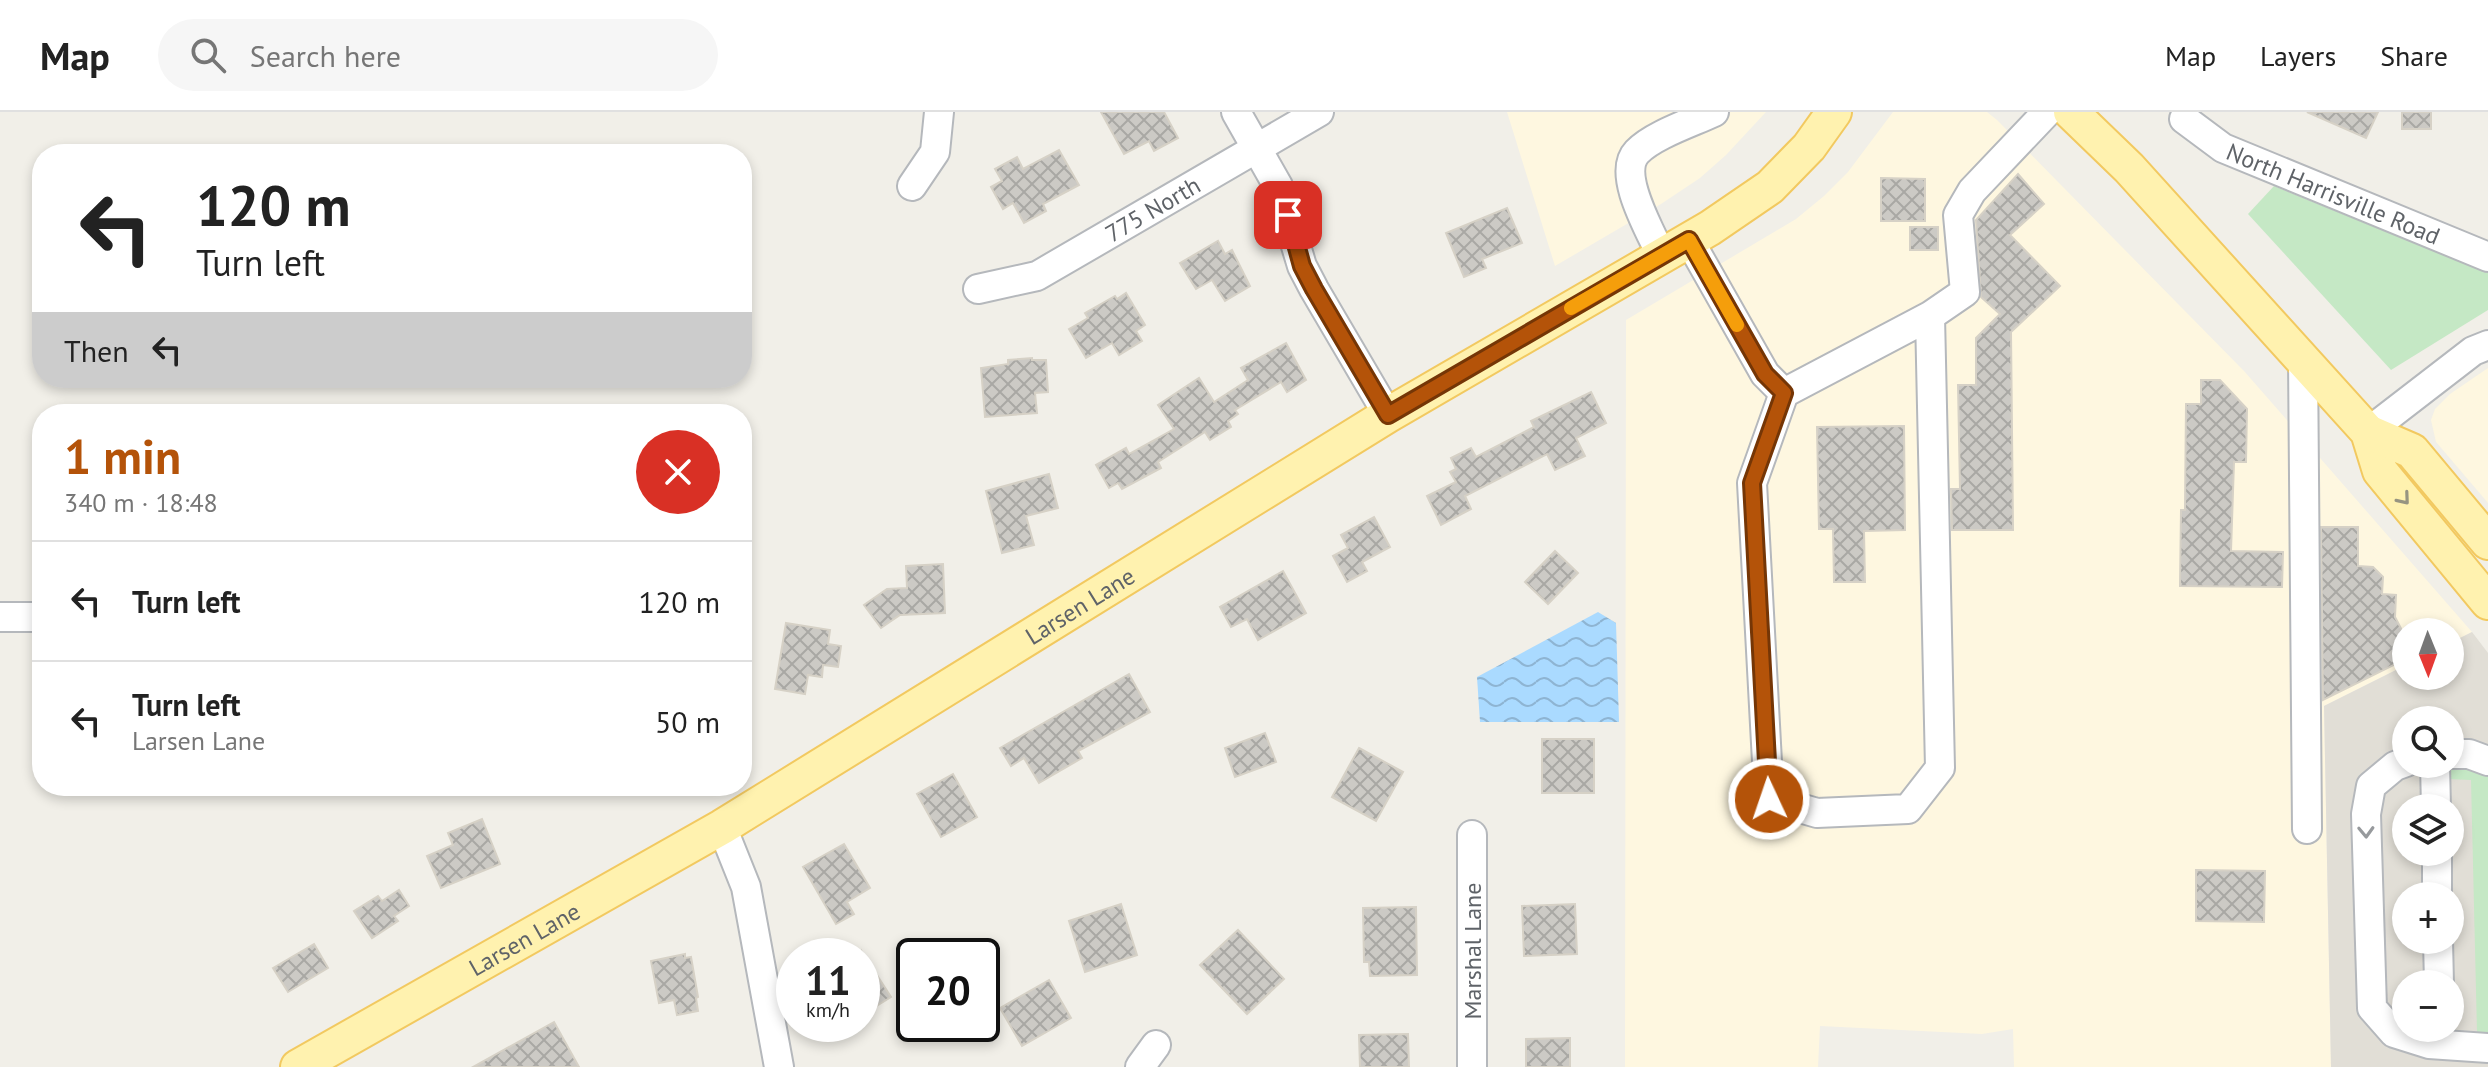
<!DOCTYPE html>
<html lang="en">
<head>
<meta charset="utf-8">
<style>
	body { margin:0; font-family:"PT Sans",sans-serif; background:#f6f6f6; color:#222; height:100vh; display:flex; flex-direction:column; font-size:30px; white-space:nowrap }
	* { box-sizing:border-box; margin:0 }
	p { font-size:26px; color:#767676 }
	.icon { flex:none; width:44px; height:44px; fill:none; stroke:currentColor; stroke-width:2; stroke-linecap:round; stroke-linejoin:round }
	.map { position:relative; flex:1; overflow:hidden }
	.sheet { position:absolute; left:32px; top:292px; width:720px; height:392px; display:flex; flex-direction:column; background:#fff; border-radius:32px; box-shadow:0 4px 12px #0003 }
	.sheet>* { flex:none }
	.banner { position:absolute; left:32px; top:32px; width:720px; height:244px; border-radius:32px; box-shadow:0 4px 12px #0003; background:#fff; color:#222; overflow:hidden }
	.needle { width:52px; rotate:179deg }
	.tools { position:absolute; left:2392px; top:506px; display:grid; gap:16px }
	.tools a { display:grid; place-items:center; width:72px; height:72px; border-radius:50%; background:#fff; box-shadow:0 4px 12px #0003; font-size:40px }
	.speed { position:absolute; left:776px; top:826px; display:flex; gap:16px; font-size:40px; font-weight:700; text-align:center }
	.speed>* { display:grid; place-content:center; width:104px; height:104px; border-radius:50%; background:#fff; box-shadow:0 4px 12px #0003; line-height:1 }
	.speed small { font-size:20px; font-weight:400 }
	.speed .limit { border:4px solid #111; border-radius:12px; background:#fff; color:#111 }
	.pin { position:absolute; display:grid; place-items:center; width:68px; height:68px; color:#fff; margin:-34px; border-radius:16px; box-shadow:0 4px 12px #0006 }
	.me { position:absolute; width:88px; margin:-44px; rotate:357deg; stroke-linejoin:round; filter:drop-shadow(0 0 6px #0008) }
	.turn { display:flex; align-items:center; gap:28px; height:168px; padding:0 32px; font-size:36px }
	.turn .icon { width:104px; height:104px; stroke-width:2.5 }
	.turn b { display:block; font-size:56px; line-height:68px }
	.then { display:flex; align-items:center; height:76px; padding:0 32px; background:#0003; gap:16px; font-size:30px }
	.round { display:grid; place-items:center; flex:none; width:84px; height:84px; border-radius:42px; background:#f6f6f6 }
	.headline { display:flex; align-items:center; justify-content:space-between; height:136px; padding:0 32px }
	h1 { font-size:48px; font-weight:800; line-height:60px; color:#b45309 }
	ul { padding:0; list-style:none }
	li { display:flex; align-items:center; gap:24px; height:120px; padding:0 32px; border-top:2px solid #e0e0e0 }
	li div { flex:1 }
	li b { display:block; font-size:30px }
	li em { font-style:normal }
	header { display:flex; align-items:center; gap:48px; box-sizing:border-box; height:112px; padding:0 40px; background:#fff; border-bottom:2px solid #e0e0e0 }
	header strong { font-size:38px }
	nav { display:flex; gap:44px; margin-inline-start:auto; font-size:28px }
	.search { width:560px; height:72px; background:#f6f6f6; display:flex; align-items:center; gap:20px; box-sizing:border-box; padding:0 28px; border-radius:44px; color:#767676; font-size:30px }
	.map>svg:first-child { display:block }
	.commercial { fill:#fef7e0 }
	.education { fill:#e1ded6; fill-rule:evenodd }
	.green { fill:#c5e8c5 }
	.water { fill:url(#water-waves) }
	.building { fill:url(#building-cross-hatch); stroke:#d6d1c6; stroke-width:2 }
	.lines { fill:none; stroke-linecap:round; stroke-linejoin:round }
	.minor-casing { stroke:#b5b8bc; stroke-width:32 }
	.major-casing { stroke:#f2c960; stroke-width:38 }
	.minor { stroke:#fff; stroke-width:28 }
	.major { stroke:#fff2af; stroke-width:34 }
	.oneway { stroke:#979581 }
	.oneway2 { stroke:#979a9d }
	.route-casing { stroke:#753606; stroke-width:20 }
	.route { stroke:#b45309; stroke-width:14 }
	.slow { stroke:#f59e0b; stroke-width:14 }
	.labels { text-anchor:middle; dominant-baseline:central; stroke-width:6; stroke-linejoin:round; paint-order:stroke }
	.street-label { font-size:24px; fill:#5f6368; stroke:#fff }
</style>
</head>
<body>
<header>
<strong>Map</strong>
<div class="search"><svg class="icon" aria-label="search" viewBox="0 0 24 24"><circle cx="10" cy="10" r="6"/><path d="M15 15l6 6"/></svg>Search here</div>
<nav><a>Map</a><a>Layers</a><a>Share</a></nav>
</header>
<div class="map">
<svg width="2488" height="955" viewBox="0 0 2488 955">
	<defs>
		<pattern id="water-waves" width="16" height="10" patternUnits="userSpaceOnUse" patternTransform="scale(2)"><rect width="16" height="10" fill="#aadaff"/><path d="M0 5q4-4 8 0t8 0" fill="none" stroke="#8eb4d2"/></pattern>
		<pattern id="building-cross-hatch" width="8" height="8" patternUnits="userSpaceOnUse" patternTransform="scale(2)"><rect width="8" height="8" fill="#cccac5"/><path d="M0 0l8 8M0 8l8-8" fill="none" stroke="#a9a8a4"/></pattern>
	</defs>
	<rect width="100%" height="100%" fill="#f1efe8"/>
	<g class="commercial">
		<polygon points="1507,0 1766,0 1726,43 1700,66 1661,92 1555,154"/>
		<polygon points="1893,0 1987,0 1997,8 2244,259 2472,520 2450,531 2450,520 2406,520 2406,553 2324,594 2331,955 2014,955 2013,917 1982,922 1820,914 1818,955 1625,955 1626,208 1796,107 1824,84 1848,60"/>
		<polygon points="2488,256 2488,391 2436,330 2431,308 2435,297 2450,282"/>
	</g>
	<path class="education" d="M2472 520 2488 541V955H2331L2324 594 2406 553V564H2450V531ZM2406 608H2450V652H2406ZM2406 696H2450V740H2406ZM2406 784H2450V828H2406ZM2406 872H2450V916H2406Z"/>
	<g class="green">
		<polygon points="2274,74 2488,161 2488,198 2391,258 2248,102"/>
		<polygon points="2460,653 2488,662 2488,922 2477,920 2471,668 2448,667 2447,658"/>
	</g>
	<polygon class="water" points="1598,500 1616,511 1619,610 1480,610 1477,565"/>
	<g class="building">
		<polygon points="1101,0 1164,0 1178,26 1154,39 1149,29 1124,42"/>
		<polygon points="2307,0 2378,0 2366,26"/>
		<rect x="2402" y="0" width="29" height="17"/>
		<polygon points="1059,38 1079,73 1043,92 1046,99 1024,111 1013,91 1003,97 991,75 1002,69 995,57 1017,45 1023,57"/>
		<polygon points="2018,62 2044,92 2010,123 2060,174 2011,220 2013,418 1952,418 1951,377 1960,377 1958,273 1976,273 1976,226 2000,202 1981,185 1976,108"/>
		<polygon points="1881,66 1925,67 1925,109 1881,109"/>
		<polygon points="1507,96 1522,131 1482,147 1486,156 1464,165 1446,121"/>
		<rect x="1910" y="115" width="28" height="23"/>
		<polygon points="1218,129 1225,142 1232,138 1250,174 1225,189 1212,168 1196,177 1180,151"/>
		<polygon points="1126,181 1145,213 1136,219 1142,229 1119,243 1112,231 1086,246 1069,217 1088,206 1085,201 1115,184 1117,187"/>
		<polygon points="1286,231 1306,268 1287,280 1281,270 1235,298 1238,302 1228,309 1231,315 1210,328 1205,320 1158,350 1161,356 1122,377 1118,371 1109,376 1096,353 1126,336 1129,342 1174,317 1158,293 1199,266 1214,290 1248,268 1241,256"/>
		<polygon points="1032,246 1032,248 1046,248 1048,280 1035,281 1037,301 985,305 981,256 1008,252 1008,248"/>
		<polygon points="2201,268 2220,268 2247,297 2246,350 2234,350 2231,439 2283,440 2282,475 2180,474 2181,398 2185,398 2186,292 2201,292"/>
		<polygon points="1591,280 1606,311 1576,326 1585,344 1555,358 1547,342 1465,384 1471,397 1441,413 1427,384 1456,370 1450,360 1456,357 1451,346 1471,336 1476,345 1534,315 1531,309"/>
		<polygon points="1904,314 1905,418 1864,419 1865,470 1834,470 1833,417 1819,417 1817,315"/>
		<polygon points="1049,362 1058,396 1026,404 1034,433 1002,441 986,379"/>
		<polygon points="1374,405 1390,435 1362,450 1367,459 1347,470 1333,444 1348,436 1341,423"/>
		<polygon points="2321,415 2358,415 2358,454 2373,455 2383,465 2382,482 2396,483 2395,505 2406,526 2406,547 2323,588"/>
		<polygon points="1555,439 1578,461 1548,492 1525,470"/>
		<polygon points="943,452 945,501 900,503 881,516 864,493 887,477 907,476 906,454"/>
		<polygon points="1283,459 1306,501 1258,528 1247,507 1231,515 1220,495"/>
		<polygon points="786,511 830,518 828,532 841,534 838,555 823,553 822,565 808,563 805,582 775,577"/>
		<polygon points="1129,562 1150,600 1078,639 1082,646 1039,671 1024,646 1011,654 1000,636"/>
		<polygon points="1265,621 1276,650 1235,665 1225,636"/>
		<rect x="1542" y="627" width="52" height="54"/>
		<polygon points="1359,636 1403,660 1376,709 1332,685"/>
		<polygon points="953,662 977,705 941,725 917,682"/>
		<polygon points="482,707 500,752 441,776 427,744 453,733 448,721"/>
		<polygon points="844,732 870,776 847,790 854,802 836,812 803,755"/>
		<polygon points="2196,758 2265,759 2264,810 2196,809"/>
		<polygon points="399,778 409,794 394,804 398,809 372,826 354,799 378,784 382,789"/>
		<polygon points="1121,792 1137,843 1085,860 1069,809"/>
		<polygon points="1575,792 1577,842 1524,844 1522,794"/>
		<polygon points="1416,795 1417,863 1370,864 1369,850 1364,850 1363,796"/>
		<polygon points="1238,818 1284,867 1247,902 1200,853"/>
		<polygon points="314,832 328,856 288,880 273,856"/>
		<polygon points="862,840 891,885 862,903"/>
		<polygon points="685,842 685,846 691,845 698,885 696,886 698,899 677,903 674,888 659,891 651,849"/>
		<polygon points="1049,868 1071,906 1022,934 1000,896"/>
		<polygon points="554,910 579,955 473,955"/>
		<polygon points="1408,922 1409,955 1360,955 1359,923"/>
		<polygon points="1570,926 1570,955 1526,955 1526,927"/>
	</g>
	<g class="lines">
		<g class="minor-casing">
			<g id="minor">
				<polyline points="1236,0 1278,74 1302,154 1314,177 1388,303"/>
				<path id="s1" d="M2184 7 2223 36 2488 145"/>
				<polyline points="912,74 935,40 939,0"/>
				<polyline points="1689,128 1765,262 1784,281"/>
				<path d="M1661 143C1651 120 1616 62 1637 40 1653 23 1693 10 1714 0"/>
				<path id="s2" d="M978 177 1037 164 1319 0"/>
				<polyline points="1930,204 1940,656 1908,697 1817,701 1769,687 1752,371 1784,281 1930,204 1965,180 1958,103 1972,79 2047,0"/>
				<polyline points="2303,247 2307,717"/>
				<polyline points="2368,320 2473,239 2488,233"/>
				<polyline points="0,505 42,505"/>
				<polyline points="2450,642 2469,642 2488,649"/>
				<polyline points="2406,650 2395,654 2371,674 2366,702 2372,896 2394,921 2429,932 2488,936"/>
				<polyline points="2435,652 2436,696"/>
				<polyline points="722,715 746,775 779,955"/>
				<polyline points="2437,740 2437,784"/>
				<polyline points="2438,828 2439,872"/>
				<polyline points="1140,955 1156,933"/>
				<polyline points="1472,955 1472,723"/>
			</g>
		</g>
		<g class="major-casing">
			<g id="major">
				<polyline points="2071,0 2129,56 2368,320 2380,359 2488,490"/>
				<polyline points="2368,320 2412,339 2488,430"/>
				<path id="s3" d="M298 955 722 715 1388 303 1710 116 1770 75 1809 35 1834 0"/>
			</g>
		</g>
		<use href="#minor" class="minor"/>
		<use href="#major" class="major"/>
	</g>
	<defs><path id="oneway-chevron" d="M-2-3.5L2.5 0L-2 3.5" fill="none" stroke-width="1.6" stroke-linecap="round" stroke-linejoin="round" transform="scale(2)"/></defs>
	<use class="oneway" href="#oneway-chevron" transform="translate(2404 387) rotate(50)"/>
	<use class="oneway2" href="#oneway-chevron" transform="translate(2366 720) rotate(88)"/>
	<g class="lines">
		<g class="route-casing">
			<polyline id="route" points="1288,103 1302,154 1314,177 1388,303 1689,128 1765,262 1784,281 1752,371 1769,687"/>
		</g>
		<use href="#route" class="route"/>
		<polyline class="slow" points="1571,196 1689,128 1737,213"/>
	</g>
	<g class="labels">
		<g class="street-label">
			<text stroke="none"><textPath href="#s1" startOffset="168">North Harrisville Road</textPath></text>
			<text stroke="none"><textPath href="#s2" startOffset="194">775 North</textPath></text>
			<text stroke="none"><textPath href="#s3" startOffset="908">Larsen Lane</textPath></text>
			<text stroke="none"><textPath href="#s3" startOffset="260">Larsen Lane</textPath></text>
			<text transform="translate(1472 839) rotate(-90)">Marshal Lane</text>
		</g>
	</g>
</svg>
<div class="tools">
<a><svg class="needle" viewBox="-14 -14 28 28"><path d="M0-13l5 13h-10z" fill="#e53935"/><path d="M0 13l5-13h-10z" fill="#767676"/></svg></a>
<a><svg class="icon" aria-label="search" viewBox="0 0 24 24"><circle cx="10" cy="10" r="6"/><path d="M15 15l6 6"/></svg></a>
<a><svg class="icon" aria-label="layers" viewBox="0 0 24 24"><path d="M12 4l9 5-9 5-9-5zM3 14l9 5 9-5"/></svg></a>
<a>+</a>
<a>−</a>
</div>
<div class="speed"><div>11<small>km/h</small></div><div class="limit">20</div></div>
<div class="pin" style="left:1288px;top:103px;background:#d93025"><svg class="icon" aria-label="arrive" viewBox="0 0 24 24"><path d="M6 21V4h12l-3 4 3 4H6"/></svg></div>
<svg class="me" style="left:1769px;top:687px" viewBox="-20 -20 40 40"><circle r="17" fill="#b45309" stroke="#fff" stroke-width="3"/><path d="M0-11L8 9 0 5-8 9z" fill="#fff"/></svg>
<div class="banner">
<div class="turn"><svg class="icon" aria-label="left" viewBox="0 0 24 24"><path d="M17 20v-9H6M10 6l-5 5 5 5"/></svg><div><b>120 m</b>Turn left</div></div>
<div class="then">Then<svg class="icon" aria-label="left" viewBox="0 0 24 24"><path d="M17 20v-9H6M10 6l-5 5 5 5"/></svg></div>
</div>
<section class="sheet">
<div class="headline"><div><h1>1 min</h1><p>340 m · 18:48</p></div><a class="round" style="background:#d93025;color:#fff"><svg class="icon" aria-label="close" viewBox="0 0 24 24"><path d="M6 6l12 12M18 6L6 18"/></svg></a></div>
<ul>
<li><svg class="icon" aria-label="left" viewBox="0 0 24 24"><path d="M17 20v-9H6M10 6l-5 5 5 5"/></svg><div><b>Turn left</b></div><em>120 m</em></li>
<li><svg class="icon" aria-label="left" viewBox="0 0 24 24"><path d="M17 20v-9H6M10 6l-5 5 5 5"/></svg><div><b>Turn left</b><p>Larsen Lane</p></div><em>50 m</em></li>
</ul>
</section>
</div>
</body>
</html>
